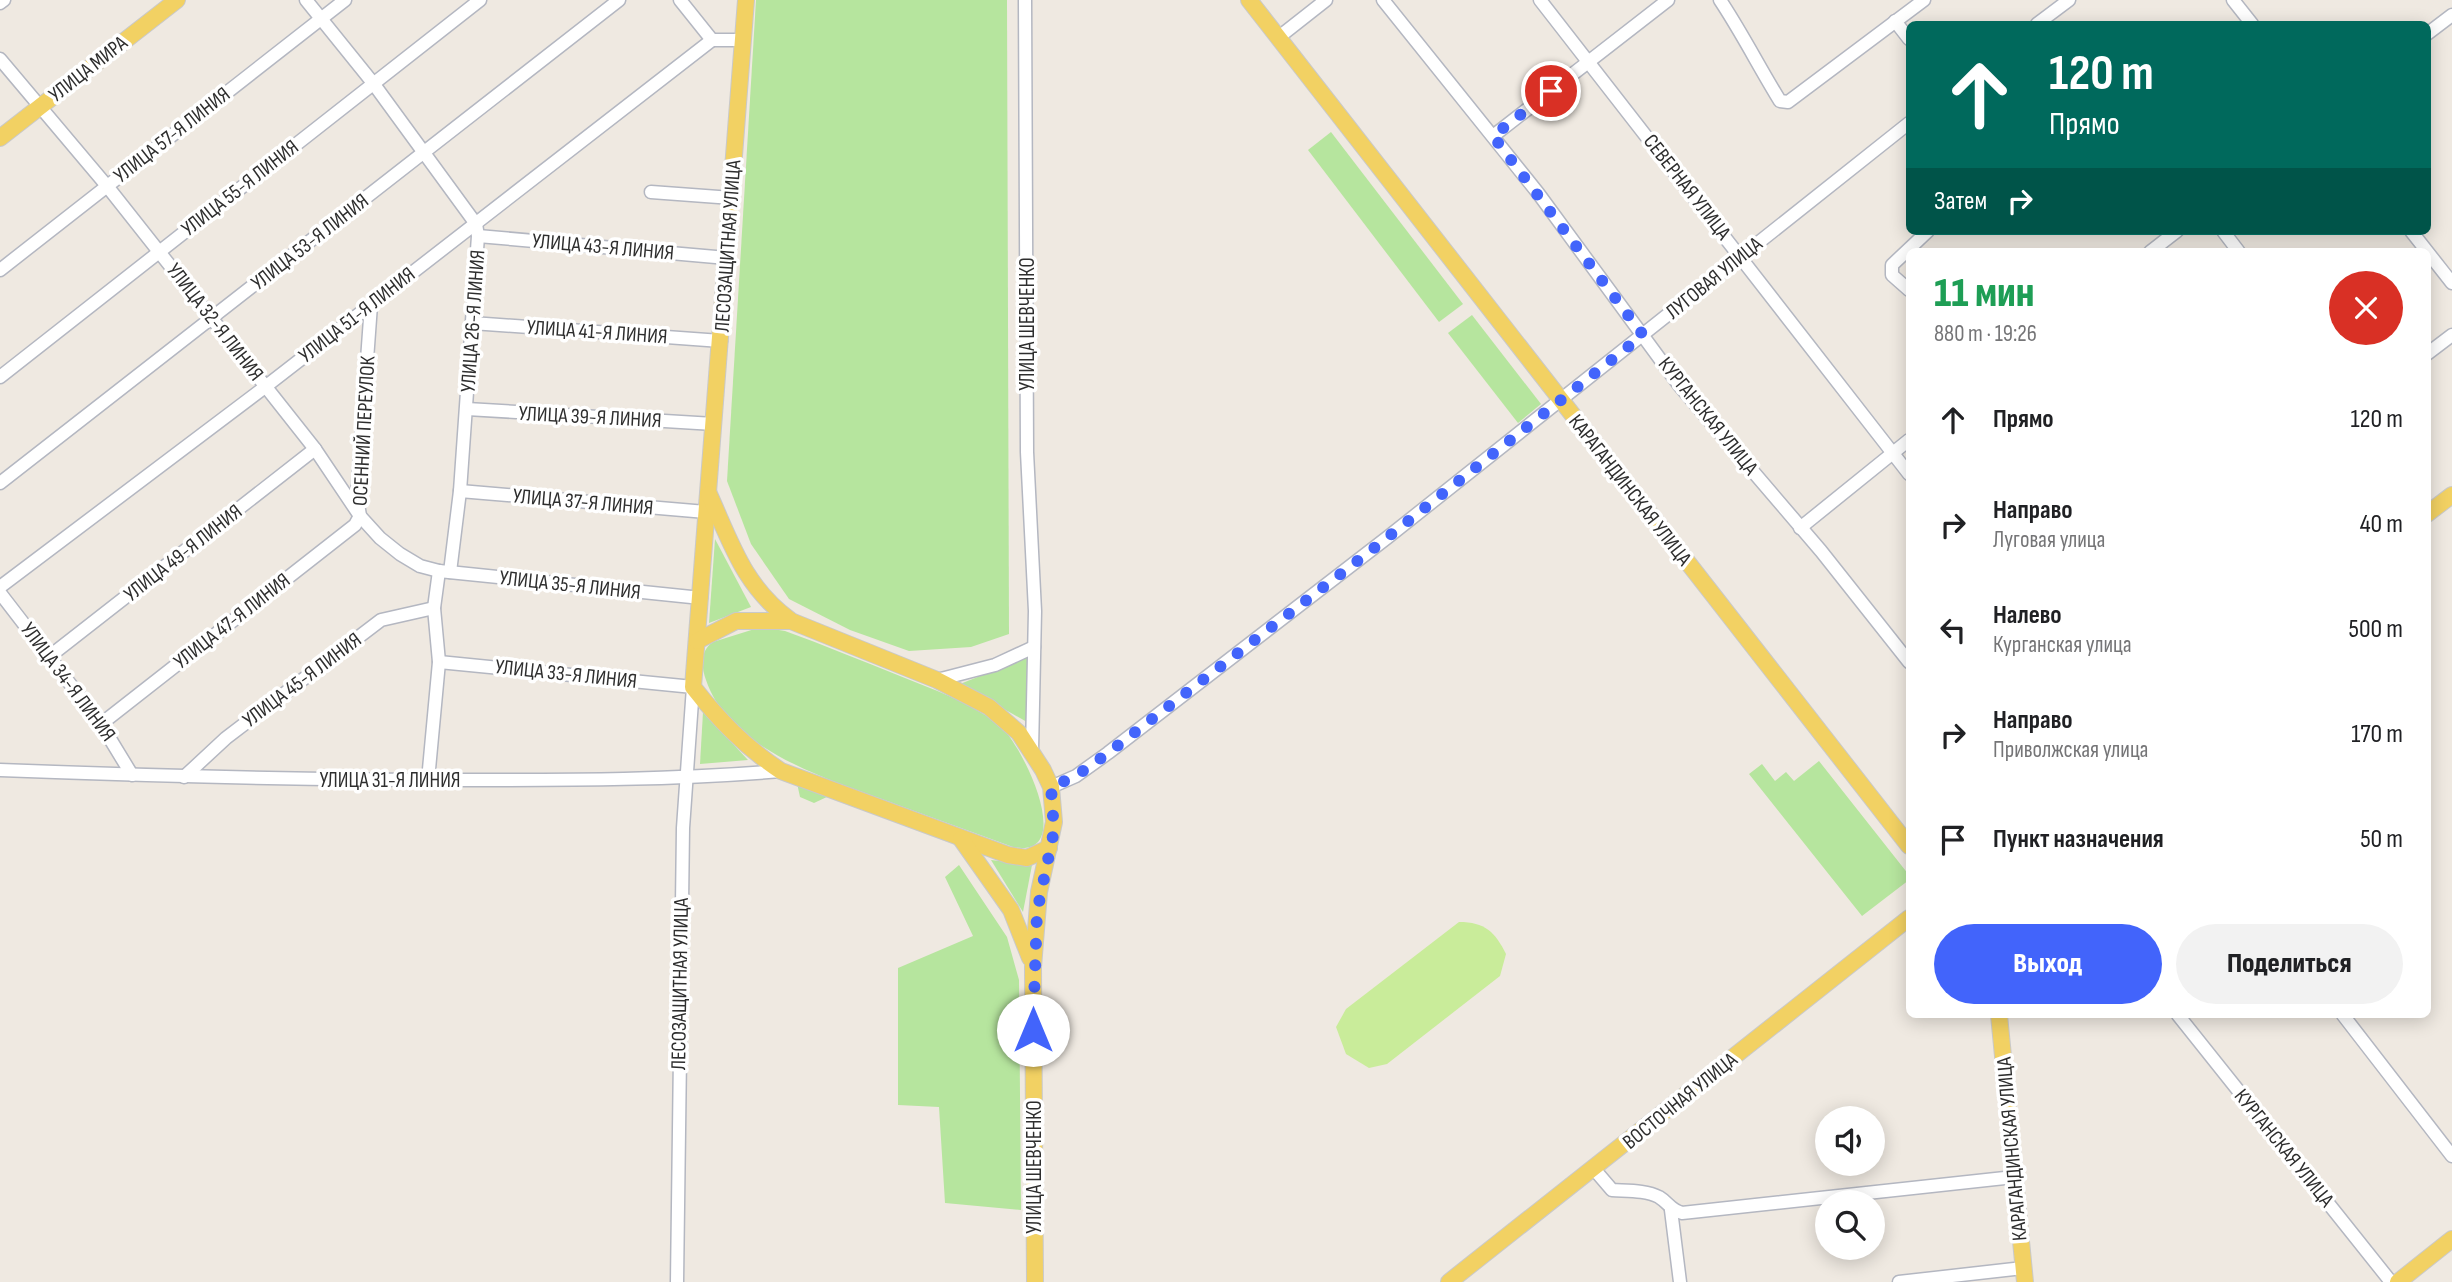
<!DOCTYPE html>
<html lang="ru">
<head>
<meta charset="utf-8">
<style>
	body { margin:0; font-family:"Sofia Sans Condensed",sans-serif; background:#f2f2f2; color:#202124; height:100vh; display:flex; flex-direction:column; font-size:26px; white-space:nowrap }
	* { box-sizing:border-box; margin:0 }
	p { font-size:23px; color:#757577 }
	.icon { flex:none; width:38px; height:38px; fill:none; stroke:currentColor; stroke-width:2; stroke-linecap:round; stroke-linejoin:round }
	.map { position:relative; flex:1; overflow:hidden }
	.sheet { position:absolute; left:1906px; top:248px; width:525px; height:770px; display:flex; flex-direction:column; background:#fff; border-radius:10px; box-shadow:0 4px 18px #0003 }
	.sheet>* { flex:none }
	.banner { position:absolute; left:1906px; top:21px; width:525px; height:214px; border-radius:10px; box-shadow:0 4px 18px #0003; background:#00695c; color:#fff; overflow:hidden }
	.tools { position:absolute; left:1815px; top:1106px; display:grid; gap:14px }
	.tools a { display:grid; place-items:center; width:70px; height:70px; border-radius:50%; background:#fff; box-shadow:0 4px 18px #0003; font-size:35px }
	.pin { position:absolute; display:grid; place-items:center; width:60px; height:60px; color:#fff; margin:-30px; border:4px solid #fff; border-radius:50%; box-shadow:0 2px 7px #0007 }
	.me { position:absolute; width:77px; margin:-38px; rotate:0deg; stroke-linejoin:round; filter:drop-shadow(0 0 5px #0008) }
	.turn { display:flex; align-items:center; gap:24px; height:147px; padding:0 28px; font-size:32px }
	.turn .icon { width:91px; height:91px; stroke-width:2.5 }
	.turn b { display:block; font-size:49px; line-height:60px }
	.then { display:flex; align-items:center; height:66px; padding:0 28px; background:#0003; gap:14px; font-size:26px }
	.round { display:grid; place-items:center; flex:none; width:74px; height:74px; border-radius:37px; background:#f2f2f2 }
	.headline { display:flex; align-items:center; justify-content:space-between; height:119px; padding:0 28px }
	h1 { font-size:42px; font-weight:800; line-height:52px; color:#1e9e55 }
	.button { display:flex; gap:14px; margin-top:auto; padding:14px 28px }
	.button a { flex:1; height:80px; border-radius:42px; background:#4264fb; color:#fff; font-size:28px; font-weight:800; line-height:80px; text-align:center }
	.button a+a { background:#f2f2f2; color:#202124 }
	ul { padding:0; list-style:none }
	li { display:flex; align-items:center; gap:21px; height:105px; padding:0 28px }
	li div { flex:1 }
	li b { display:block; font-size:26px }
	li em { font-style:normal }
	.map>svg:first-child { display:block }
	.green { fill:#b6e59e }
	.pitch { fill:#c9ec9a }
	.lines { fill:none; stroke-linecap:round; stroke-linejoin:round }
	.minor-casing { stroke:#b4b7c1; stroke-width:15 }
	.major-casing { stroke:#c9c9c9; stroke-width:18 }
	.minor { stroke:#fff; stroke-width:12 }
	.major { stroke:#f2d163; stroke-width:16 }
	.route { stroke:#4264fb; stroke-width:12; stroke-dasharray:0 21.6 }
	.labels { text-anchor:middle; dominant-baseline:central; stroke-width:7; stroke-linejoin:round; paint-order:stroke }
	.street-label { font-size:21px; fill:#2e2e2e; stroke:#fff }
</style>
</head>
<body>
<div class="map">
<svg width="2452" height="1282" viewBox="0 0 2452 1282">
	<rect width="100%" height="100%" fill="#efe9e1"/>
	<g class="green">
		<polygon points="756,0 1007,0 1009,634 971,647 909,651 850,630 789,599 751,544 727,481"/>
		<polygon points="1331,132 1463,304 1439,322 1308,150"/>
		<polygon points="1472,315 1541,404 1518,423 1448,333"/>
		<polygon points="715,539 751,607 709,623"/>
		<path d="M761 627 785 631C824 645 862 661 900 676 933 689 968 702 997 723 1021 740 1079 860 1013 847 975 833 936 819 898 805 834 781 730 752 706 680 701 666 700 651 713 642Z"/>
		<polygon points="1028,657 1027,722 960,684"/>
		<polygon points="703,712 748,760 700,764"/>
		<polygon points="1819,761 1909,875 1909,880 1862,916 1749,774 1762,764 1775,781 1786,772 1794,781"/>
		<polygon points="797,783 829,796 814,803 800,797"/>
		<polygon points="991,860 1032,865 1023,912"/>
		<polygon points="959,865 1007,937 1019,980 1021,1210 945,1203 939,1107 898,1105 898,968 973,936 945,877"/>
	</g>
	<path class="pitch" d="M1459 922C1485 922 1495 932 1506 954L1500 976 1387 1064 1369 1068 1346 1054 1336 1027 1346 1009Z"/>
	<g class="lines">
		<g class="minor-casing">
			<g id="minor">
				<polyline points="306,0 373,83 476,224 478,236 460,491 450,572"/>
				<polyline points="680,0 712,40 743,40"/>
				<polyline points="1025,0 1027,452 1035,611 1032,750"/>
				<polyline points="1383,0 1538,193 1679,385 1821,551 1909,662"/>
				<polyline points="1540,0 1909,474"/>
				<path d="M1720 0C1742 33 1759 67 1780 101L1788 102 1924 0"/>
				<polyline points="2233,0 2252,24"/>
				<polyline points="0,3 4,0"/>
				<polyline points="1895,21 1909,39"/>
				<polyline points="2037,24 2069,0"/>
				<polyline points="2427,34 2452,15"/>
				<polyline points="1279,37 1326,0"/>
				<polyline points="0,59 107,186 315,449 360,516 380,538 400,554 420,566 439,571 701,598"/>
				<polyline points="1493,136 1668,0"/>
				<polyline points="651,192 732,198"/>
				<polyline points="2223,231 2239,252"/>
				<polyline points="2411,231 2452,283"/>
				<polyline points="478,236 727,258"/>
				<polyline points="2150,252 2177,231"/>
				<polyline points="0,270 345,0"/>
				<polyline points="1909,290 1892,275 1892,265 1928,231"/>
				<polyline points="472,323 721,341"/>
				<polyline points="2427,354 2452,335"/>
				<polyline points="0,377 480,0"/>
				<polyline points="467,409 714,424"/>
				<polyline points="0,483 619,0"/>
				<polyline points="460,491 706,512"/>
				<polyline points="1800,528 1909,440"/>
				<polyline points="0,587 265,387 712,40"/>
				<polyline points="0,593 101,724 132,775"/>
				<polyline points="50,656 315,449"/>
				<polyline points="439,662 693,687 683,828 677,1282"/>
				<polyline points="937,680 995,665 1034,647"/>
				<polyline points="101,724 355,525 360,516 357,497 371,305"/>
				<path d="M0 770C156 776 311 780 467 780 572 780 676 780 781 771"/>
				<polyline points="184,777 226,738 381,620 434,608"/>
				<polyline points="428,780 439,662 434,608 439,571"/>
				<polyline points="1051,787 1076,776 1108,753 1388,537 1909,123"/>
				<polyline points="2178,1015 2391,1282"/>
				<polyline points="2343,1015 2452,1156"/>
				<path d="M1594 1169 1612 1190C1627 1191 1646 1190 1659 1197 1669 1203 1670 1210 1682 1213L2014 1177"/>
				<polyline points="1671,1210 1680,1282"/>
				<polyline points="1899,1282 2023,1268"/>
			</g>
		</g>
		<g class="major-casing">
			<g id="major">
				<path d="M746 0 693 687C719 720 745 747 781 771L1008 855 1027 858 1049 848"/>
				<polyline points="1249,0 1909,846"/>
				<polyline points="0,138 177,0"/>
				<path d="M709 494C732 545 744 586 790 620"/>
				<polyline points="2427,514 2452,495"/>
				<polyline points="697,641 736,621 791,621 937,680 989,707 1019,733 1043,770 1051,787 1054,822 1039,892 1033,967 1035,1282"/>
				<polyline points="961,839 1011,910 1030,958"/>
				<polyline points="1999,1015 2025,1282"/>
				<polyline points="1449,1282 1909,918"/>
				<polyline points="2398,1282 2452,1239"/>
			</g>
		</g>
		<use href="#minor" class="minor"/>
		<use href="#major" class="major"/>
	</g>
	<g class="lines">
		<polyline class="route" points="1033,1030 1037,912 1054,831 1051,787 1076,776 1108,753 1369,552 1643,335 1493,136 1551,91"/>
	</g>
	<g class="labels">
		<g class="street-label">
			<text transform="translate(88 69) rotate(-38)">УЛИЦА МИРА</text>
			<text transform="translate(172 135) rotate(-38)">УЛИЦА 57-Я ЛИНИЯ</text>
			<text transform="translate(1687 187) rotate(52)">СЕВЕРНАЯ УЛИЦА</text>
			<text transform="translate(240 188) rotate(-38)">УЛИЦА 55-Я ЛИНИЯ</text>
			<text transform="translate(310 242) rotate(-38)">УЛИЦА 53-Я ЛИНИЯ</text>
			<text transform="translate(728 246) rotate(-86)">ЛЕСОЗАЩИТНАЯ УЛИЦА</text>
			<text transform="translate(603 247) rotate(5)">УЛИЦА 43-Я ЛИНИЯ</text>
			<text transform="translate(1714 278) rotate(-39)">ЛУГОВАЯ УЛИЦА</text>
			<text transform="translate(357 315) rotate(-38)">УЛИЦА 51-Я ЛИНИЯ</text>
			<text transform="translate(473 321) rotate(-86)">УЛИЦА 26-Я ЛИНИЯ</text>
			<text transform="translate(215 322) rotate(52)">УЛИЦА 32-Я ЛИНИЯ</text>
			<text transform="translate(1027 324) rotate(-90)">УЛИЦА ШЕВЧЕНКО</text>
			<text transform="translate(597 332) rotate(4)">УЛИЦА 41-Я ЛИНИЯ</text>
			<text transform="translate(1708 416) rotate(51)">КУРГАНСКАЯ УЛИЦА</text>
			<text transform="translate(590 417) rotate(3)">УЛИЦА 39-Я ЛИНИЯ</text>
			<text transform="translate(364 431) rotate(-87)">ОСЕННИЙ ПЕРЕУЛОК</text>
			<text transform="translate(1630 490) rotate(52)">КАРАГАНДИНСКАЯ УЛИЦА</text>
			<text transform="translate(583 502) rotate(5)">УЛИЦА 37-Я ЛИНИЯ</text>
			<text transform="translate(183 553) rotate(-38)">УЛИЦА 49-Я ЛИНИЯ</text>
			<text transform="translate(570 585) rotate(6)">УЛИЦА 35-Я ЛИНИЯ</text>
			<text transform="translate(232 621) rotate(-38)">УЛИЦА 47-Я ЛИНИЯ</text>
			<text transform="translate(566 674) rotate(6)">УЛИЦА 33-Я ЛИНИЯ</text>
			<text transform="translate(302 680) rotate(-37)">УЛИЦА 45-Я ЛИНИЯ</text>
			<text transform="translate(68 682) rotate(53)">УЛИЦА 34-Я ЛИНИЯ</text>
			<text x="390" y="780">УЛИЦА 31-Я ЛИНИЯ</text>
			<text transform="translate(680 984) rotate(-89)">ЛЕСОЗАЩИТНАЯ УЛИЦА</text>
			<text transform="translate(1680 1101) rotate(-39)">ВОСТОЧНАЯ УЛИЦА</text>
			<text transform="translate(2284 1148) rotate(51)">КУРГАНСКАЯ УЛИЦА</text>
			<text transform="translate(2012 1149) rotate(-95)">КАРАГАНДИНСКАЯ УЛИЦА</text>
			<text transform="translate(1034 1167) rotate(-90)">УЛИЦА ШЕВЧЕНКО</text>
		</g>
	</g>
</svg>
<div class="tools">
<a><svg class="icon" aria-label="sound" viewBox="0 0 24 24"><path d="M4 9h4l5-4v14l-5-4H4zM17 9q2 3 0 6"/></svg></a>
<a><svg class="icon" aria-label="search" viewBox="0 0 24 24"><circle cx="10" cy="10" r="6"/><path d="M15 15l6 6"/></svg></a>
</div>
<div class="pin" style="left:1551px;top:91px;background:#d93025"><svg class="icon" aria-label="arrive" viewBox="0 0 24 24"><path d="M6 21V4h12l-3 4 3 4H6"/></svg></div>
<svg class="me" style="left:1033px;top:1030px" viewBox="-20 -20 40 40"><circle r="19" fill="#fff"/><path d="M0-13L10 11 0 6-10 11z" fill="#4264fb"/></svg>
<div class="banner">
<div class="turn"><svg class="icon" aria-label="ahead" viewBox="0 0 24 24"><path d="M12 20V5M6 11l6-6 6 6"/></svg><div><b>120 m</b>Прямо</div></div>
<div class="then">Затем<svg class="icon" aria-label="right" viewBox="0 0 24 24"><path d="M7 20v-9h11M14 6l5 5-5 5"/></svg></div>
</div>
<section class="sheet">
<div class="headline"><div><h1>11 мин</h1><p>880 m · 19:26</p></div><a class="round" style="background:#d93025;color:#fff"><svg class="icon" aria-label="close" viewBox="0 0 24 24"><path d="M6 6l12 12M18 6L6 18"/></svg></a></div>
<ul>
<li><svg class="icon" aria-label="ahead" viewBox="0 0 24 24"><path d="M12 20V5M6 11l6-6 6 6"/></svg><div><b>Прямо</b></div><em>120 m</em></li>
<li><svg class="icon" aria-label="right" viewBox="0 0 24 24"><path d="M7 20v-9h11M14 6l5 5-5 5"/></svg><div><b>Направо</b><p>Луговая улица</p></div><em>40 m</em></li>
<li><svg class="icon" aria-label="left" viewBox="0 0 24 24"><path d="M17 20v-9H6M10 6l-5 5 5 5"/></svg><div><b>Налево</b><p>Курганская улица</p></div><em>500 m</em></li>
<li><svg class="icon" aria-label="right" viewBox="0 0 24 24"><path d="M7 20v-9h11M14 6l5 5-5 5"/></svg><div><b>Направо</b><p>Приволжская улица</p></div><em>170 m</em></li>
<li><svg class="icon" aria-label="arrive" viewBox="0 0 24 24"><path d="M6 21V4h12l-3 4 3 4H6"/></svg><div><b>Пункт назначения</b></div><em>50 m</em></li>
</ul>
<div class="button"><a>Выход</a><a>Поделиться</a></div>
</section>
</div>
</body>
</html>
